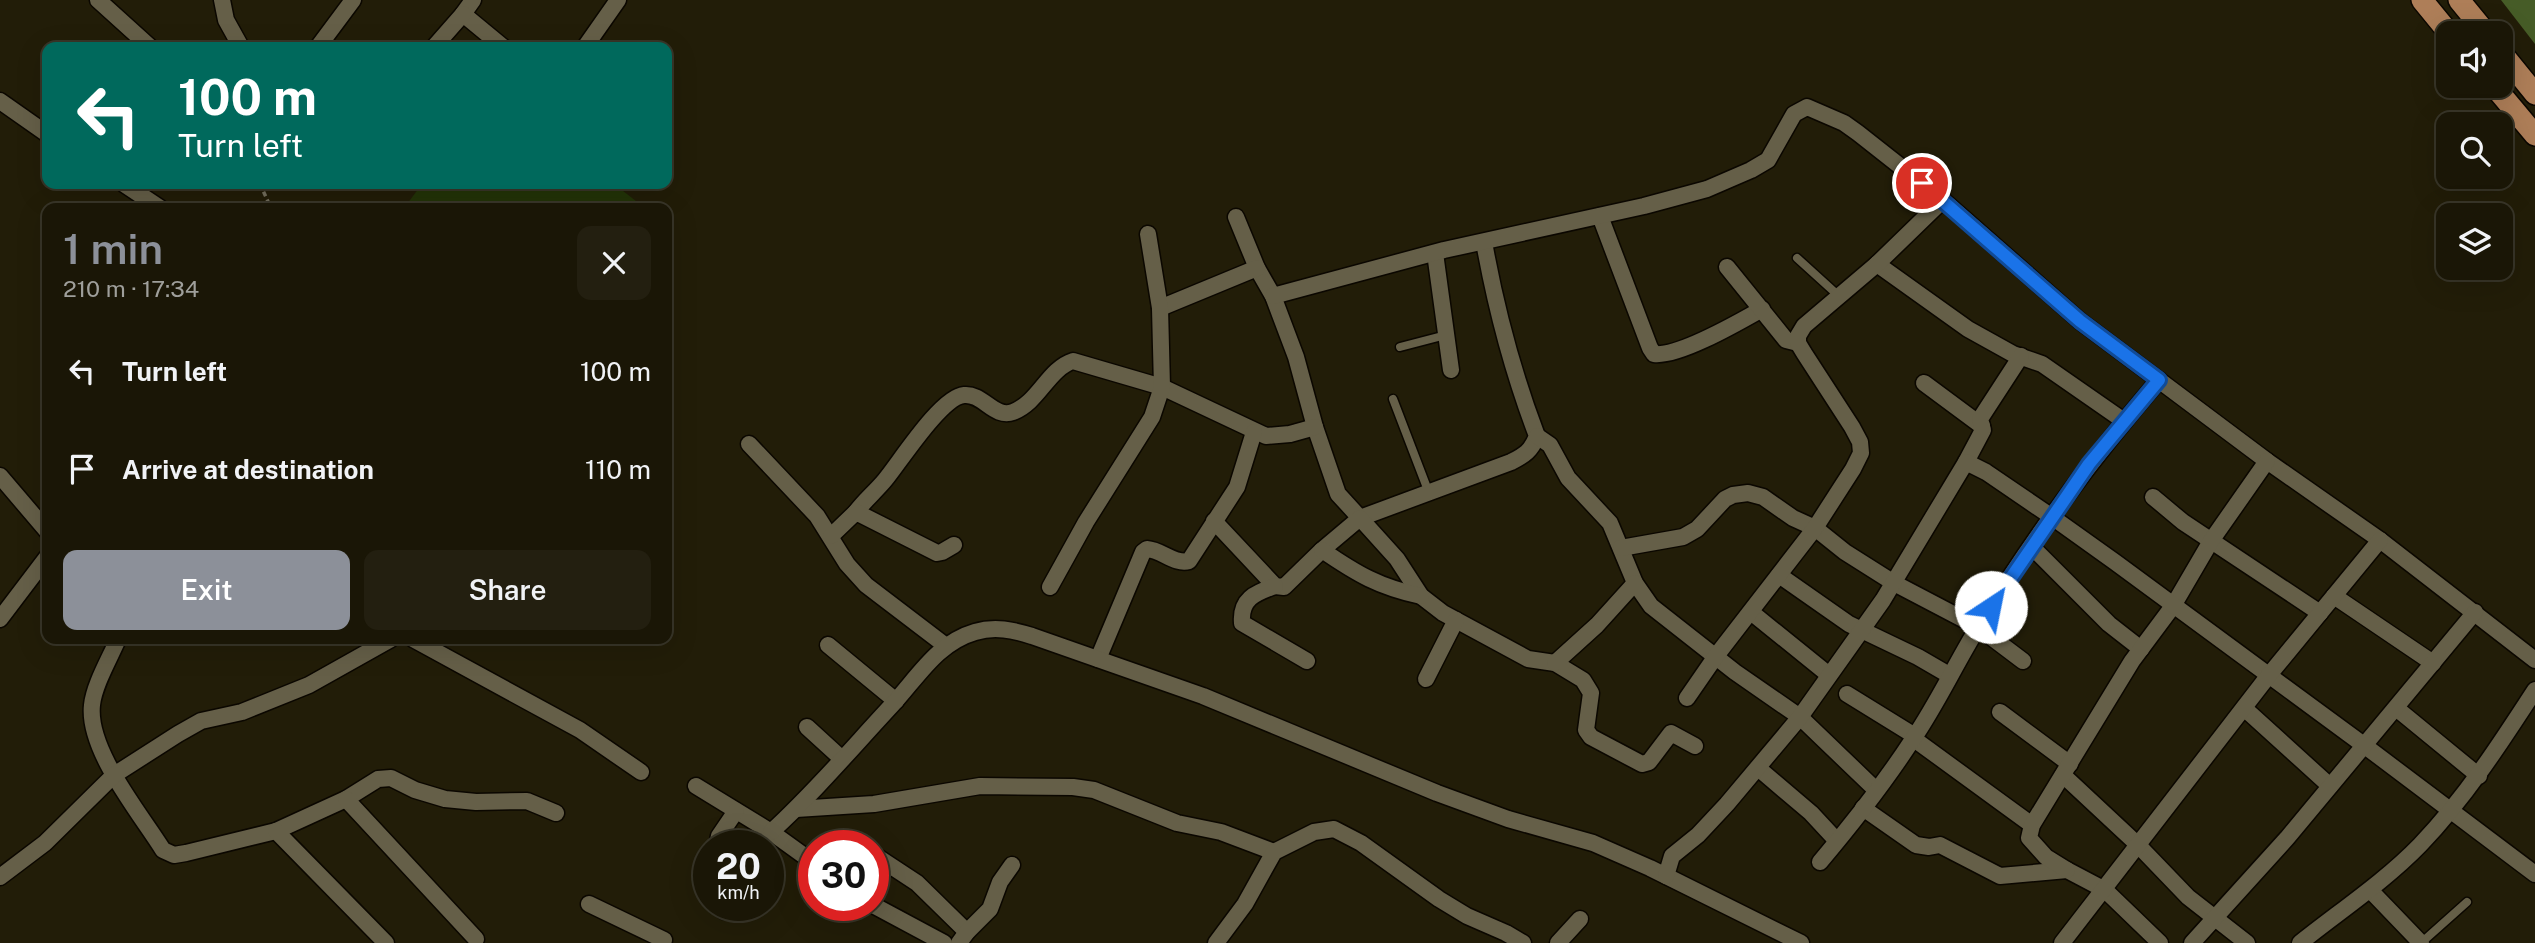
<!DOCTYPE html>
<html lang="en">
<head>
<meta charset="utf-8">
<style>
	body { margin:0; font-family:"Public Sans",sans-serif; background:#231f10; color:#f1f3f6; height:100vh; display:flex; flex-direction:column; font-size:26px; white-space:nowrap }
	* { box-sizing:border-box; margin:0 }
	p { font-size:23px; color:#9f9f9b }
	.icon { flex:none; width:38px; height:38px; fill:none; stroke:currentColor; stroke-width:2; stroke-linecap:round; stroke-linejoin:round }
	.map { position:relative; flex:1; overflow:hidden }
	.panel { position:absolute; left:42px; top:203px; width:630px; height:441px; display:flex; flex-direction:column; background:#1a1606; border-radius:14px; box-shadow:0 7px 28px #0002,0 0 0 2px #383528 }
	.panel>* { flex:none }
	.top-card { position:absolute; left:42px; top:42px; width:630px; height:147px; border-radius:14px; box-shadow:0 7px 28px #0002,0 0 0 2px #383528; background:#00695c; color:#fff; overflow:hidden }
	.fabs { position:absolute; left:2436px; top:21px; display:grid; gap:14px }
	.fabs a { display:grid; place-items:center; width:77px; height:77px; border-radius:14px; background:#1a1606; box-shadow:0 7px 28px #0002,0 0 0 2px #383528; font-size:35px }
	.speed { position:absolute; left:693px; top:830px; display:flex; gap:14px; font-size:35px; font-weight:700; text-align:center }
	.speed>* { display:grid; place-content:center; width:91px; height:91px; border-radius:50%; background:#1a1606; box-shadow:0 7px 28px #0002,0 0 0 2px #383528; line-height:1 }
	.speed small { font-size:18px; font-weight:400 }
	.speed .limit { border:10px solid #d22; background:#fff; color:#111 }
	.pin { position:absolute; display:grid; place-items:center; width:60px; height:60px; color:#fff; margin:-30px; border:4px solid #fff; border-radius:50%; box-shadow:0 2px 7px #0007 }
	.me { position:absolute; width:77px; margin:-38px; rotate:34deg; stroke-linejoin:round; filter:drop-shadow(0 0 5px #0008) }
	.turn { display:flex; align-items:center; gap:24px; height:147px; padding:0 21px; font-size:32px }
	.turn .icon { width:91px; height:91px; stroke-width:2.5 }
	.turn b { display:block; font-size:49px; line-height:60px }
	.round { display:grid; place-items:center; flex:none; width:74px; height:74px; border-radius:14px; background:#231f10 }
	.headline { display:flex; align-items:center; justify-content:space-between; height:119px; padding:0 21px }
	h1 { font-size:42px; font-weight:600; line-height:52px; color:#8c9099 }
	.action { display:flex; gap:14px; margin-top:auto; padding:14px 21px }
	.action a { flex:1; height:80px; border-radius:14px; background:#8c9099; color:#fff; font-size:28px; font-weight:600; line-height:80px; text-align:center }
	.action a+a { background:#231f10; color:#f1f3f6 }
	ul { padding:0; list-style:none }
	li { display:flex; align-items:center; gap:21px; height:98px; padding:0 21px }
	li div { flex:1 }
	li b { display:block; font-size:26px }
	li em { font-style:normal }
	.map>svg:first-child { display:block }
	.green { fill:#233408 }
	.forest { fill:#465c27 }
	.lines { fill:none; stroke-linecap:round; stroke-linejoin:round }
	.lane-casing { stroke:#0b0700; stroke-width:11 }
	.street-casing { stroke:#0b0700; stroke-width:19 }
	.primary-casing { stroke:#0b0700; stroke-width:24 }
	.path { stroke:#736e5c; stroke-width:3.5; stroke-dasharray:5 3.5; stroke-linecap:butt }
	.lane { stroke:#655f48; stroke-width:8 }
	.street { stroke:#655f48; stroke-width:16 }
	.primary { stroke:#ae7e58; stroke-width:21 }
	.route-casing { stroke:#114b97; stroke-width:18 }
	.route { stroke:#1a73e8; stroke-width:12 }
</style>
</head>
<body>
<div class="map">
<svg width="2535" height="943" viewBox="0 0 2535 943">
	<rect width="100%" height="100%" fill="#221d08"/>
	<polygon class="green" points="422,184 614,184 645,208 404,208"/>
	<polygon class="forest" points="2501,0 2535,0 2535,44"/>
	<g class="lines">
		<g class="lane-casing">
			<g id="lane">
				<polyline points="1797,258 1840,297"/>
				<polyline points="1400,347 1446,335"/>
				<polyline points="1393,399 1429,493"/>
				<polyline points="2421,943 2467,902"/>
			</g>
		</g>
		<g class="street-casing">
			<g id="street">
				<polyline points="98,0 150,47"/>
				<polyline points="222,0 226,20 241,47"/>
				<polyline points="473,0 463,14 503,47"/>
				<polyline points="318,47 353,0"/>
				<polyline points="434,47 463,14"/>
				<polyline points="585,47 618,0"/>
				<polyline points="0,101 47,134"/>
				<polyline points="124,184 160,208"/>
				<path d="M1600 216 1650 348 1654 354C1679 357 1739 322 1762 309"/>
				<path d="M1236 217 1257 268 1273 296 1296 357 1315 427 1338 494 1360 518 1511 462C1525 455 1531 451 1537 436 1513 373 1496 309 1484 242"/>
				<polyline points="1435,253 1451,370"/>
				<polyline points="1877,264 1968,329 2013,354 2042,364 2124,421"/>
				<polyline points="1727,267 1786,340 1798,343"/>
				<polyline points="1273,296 1444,250 1644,206 1707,189 1751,170 1768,160 1794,114 1807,107 1844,123 1858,133 1943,200 2080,321 2267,461 2380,540 2535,660"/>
				<polyline points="1160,308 1257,268"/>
				<polyline points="1924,383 1982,426"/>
				<polyline points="1537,436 1550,445 1568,478 1610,523 1635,583 1651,606 1735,672 1800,717 1876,790"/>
				<polyline points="749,444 817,516 847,564 866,585 946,646"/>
				<polyline points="1966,462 1983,430 1980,419 2021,356"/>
				<polyline points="0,476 47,531"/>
				<polyline points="2153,497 2183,522 2320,613"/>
				<path d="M856 512C864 501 875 492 885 480 900 462 941 397 964 395 983 393 994 419 1013 412 1039 402 1048 369 1073 361L1162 387 1266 436 1290 434 1315 427"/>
				<polyline points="1214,521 1275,586 1284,587 1322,550 1360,518 1397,559 1421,596 1443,613 1528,659 1555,663 1583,680 1591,693 1586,730 1591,737 1642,764 1649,762 1671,733 1695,746"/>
				<polyline points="831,536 856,512 937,553 942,552 954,545"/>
				<polyline points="2032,547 2109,624 2141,649"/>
				<polyline points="1621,548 1683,537 1697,529 1725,499 1733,495 1748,493 1763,497 1793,518 1815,528 1845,552 1894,583 1978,627 2023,661"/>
				<path d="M1322 550C1357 574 1379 587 1421 596"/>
				<polyline points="1779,575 1849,624 1918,657 1949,675"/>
				<path d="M1275 586C1255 593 1240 599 1242 623L1307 661"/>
				<polyline points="1050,587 1086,522 1152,417 1162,387 1160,308 1148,234"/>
				<polyline points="2334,596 2433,663"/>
				<polyline points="1751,612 1829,675"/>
				<polyline points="0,619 47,557"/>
				<path d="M118 639C110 658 94 685 92 705 87 750 140 813 163 850L174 855 186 853 276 831 346 799 378 779 391 778 415 790 445 799 476 802 527 801 556 813"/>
				<polyline points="413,639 580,730 641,772"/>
				<polyline points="828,645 896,701"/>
				<path d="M1098 659 1143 552 1147 549C1162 550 1175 565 1189 561L1237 487 1254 432"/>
				<polyline points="1555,663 1597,625 1635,583"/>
				<polyline points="1426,679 1456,620"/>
				<polyline points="1847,694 1915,736"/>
				<polyline points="1687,698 1716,656 1815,528 1853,469 1861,453 1860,442 1852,427 1804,353 1798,343 1798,336 1804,326 1877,264 1943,200"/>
				<polyline points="2244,708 2330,786"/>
				<polyline points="2396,708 2479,776"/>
				<polyline points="2000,712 2070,764"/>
				<polyline points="807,727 842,759"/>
				<polyline points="1914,739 2032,825"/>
				<polyline points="1758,768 1811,813 1837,841"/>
				<polyline points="2063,775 2137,844 2188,897 2247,943"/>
				<polyline points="696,786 771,832 814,863"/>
				<polyline points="346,799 476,939"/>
				<polyline points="1863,808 1916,845 1929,847 1940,845 2000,876 2067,870 2105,890 2160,943"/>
				<polyline points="796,809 874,804 980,786 1073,787 1094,790 1177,823 1221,832 1274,852"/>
				<polyline points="276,831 386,943"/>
				<path d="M771 832C814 793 852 748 892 705 918 677 937 643 975 632 995 626 1013 630 1032 636L1203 696 1437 793 1508 819 1593 843 1650 868 1801 943"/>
				<polyline points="717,845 719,836 736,811"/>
				<polyline points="879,858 917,883 967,932"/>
				<path d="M1820 862C1853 823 1885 782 1913 739 1937 704 1955 665 1977 629 2031 541 2092 458 2159 380"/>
				<polyline points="2067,870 2046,857 2029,838 2032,825 2132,661 2173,606 2211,541 2267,461"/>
				<polyline points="1666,876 1672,856 1698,835 1727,804 1800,717 1883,600 1966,462 1986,472 2052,517 2115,562 2365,746 2535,874"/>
				<polyline points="0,877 45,843 114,775 178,734 201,721 242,712 309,685 391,639"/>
				<polyline points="2370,890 2421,943"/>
				<polyline points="589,904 664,940"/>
				<polyline points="873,905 944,943"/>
				<polyline points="724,911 724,905"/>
				<polyline points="959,943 967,932 990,909 1000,882 1012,865"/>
				<polyline points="1216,943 1245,904 1274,852 1314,832 1334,829 1361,843 1439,899 1467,916 1506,933 1523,943"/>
				<polyline points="1558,943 1580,919"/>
				<polyline points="2062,943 2269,675 2380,540"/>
				<polyline points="2192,943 2288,837 2475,612"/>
				<path d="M2300 943C2340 911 2384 882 2420 845 2465 798 2500 744 2535 690"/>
			</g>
		</g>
		<g class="primary-casing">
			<g id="primary">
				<polyline points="2422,0 2449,33"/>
				<polyline points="2459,0 2486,33"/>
				<polyline points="2501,52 2535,94"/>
				<polyline points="2494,86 2535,135"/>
			</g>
		</g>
		<polyline class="path" points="260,184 271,208"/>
		<use href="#lane" class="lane"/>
		<use href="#street" class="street"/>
		<use href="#primary" class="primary"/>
	</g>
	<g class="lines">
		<g class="route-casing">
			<polyline id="route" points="1922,183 2080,321 2159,380 2089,464 1991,607"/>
		</g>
		<use href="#route" class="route"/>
	</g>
</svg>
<div class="fabs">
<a><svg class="icon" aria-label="sound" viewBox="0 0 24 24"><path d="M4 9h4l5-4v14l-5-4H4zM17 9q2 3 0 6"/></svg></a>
<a><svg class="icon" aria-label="search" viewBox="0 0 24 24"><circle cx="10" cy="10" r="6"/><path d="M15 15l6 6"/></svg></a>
<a><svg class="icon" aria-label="layers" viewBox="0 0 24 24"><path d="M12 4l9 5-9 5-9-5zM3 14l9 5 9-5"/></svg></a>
</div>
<div class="speed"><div>20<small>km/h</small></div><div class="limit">30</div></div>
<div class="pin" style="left:1922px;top:183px;background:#d93025"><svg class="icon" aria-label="arrive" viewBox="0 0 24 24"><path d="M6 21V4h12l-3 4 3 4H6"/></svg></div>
<svg class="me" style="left:1991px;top:607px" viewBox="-20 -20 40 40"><circle r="19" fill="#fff"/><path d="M0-13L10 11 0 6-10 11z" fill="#1a73e8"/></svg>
<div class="top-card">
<div class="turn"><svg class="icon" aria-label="left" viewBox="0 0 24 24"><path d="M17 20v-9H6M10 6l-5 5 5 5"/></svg><div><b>100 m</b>Turn left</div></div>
</div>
<section class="panel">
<div class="headline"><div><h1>1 min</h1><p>210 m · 17:34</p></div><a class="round"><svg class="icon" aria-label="close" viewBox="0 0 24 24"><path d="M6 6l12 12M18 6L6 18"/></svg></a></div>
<ul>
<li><svg class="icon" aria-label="left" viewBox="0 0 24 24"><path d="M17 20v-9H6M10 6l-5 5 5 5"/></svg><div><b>Turn left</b></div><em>100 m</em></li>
<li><svg class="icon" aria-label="arrive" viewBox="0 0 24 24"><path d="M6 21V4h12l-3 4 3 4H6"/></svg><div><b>Arrive at destination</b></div><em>110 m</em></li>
</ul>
<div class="action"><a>Exit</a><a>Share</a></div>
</section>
</div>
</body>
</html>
